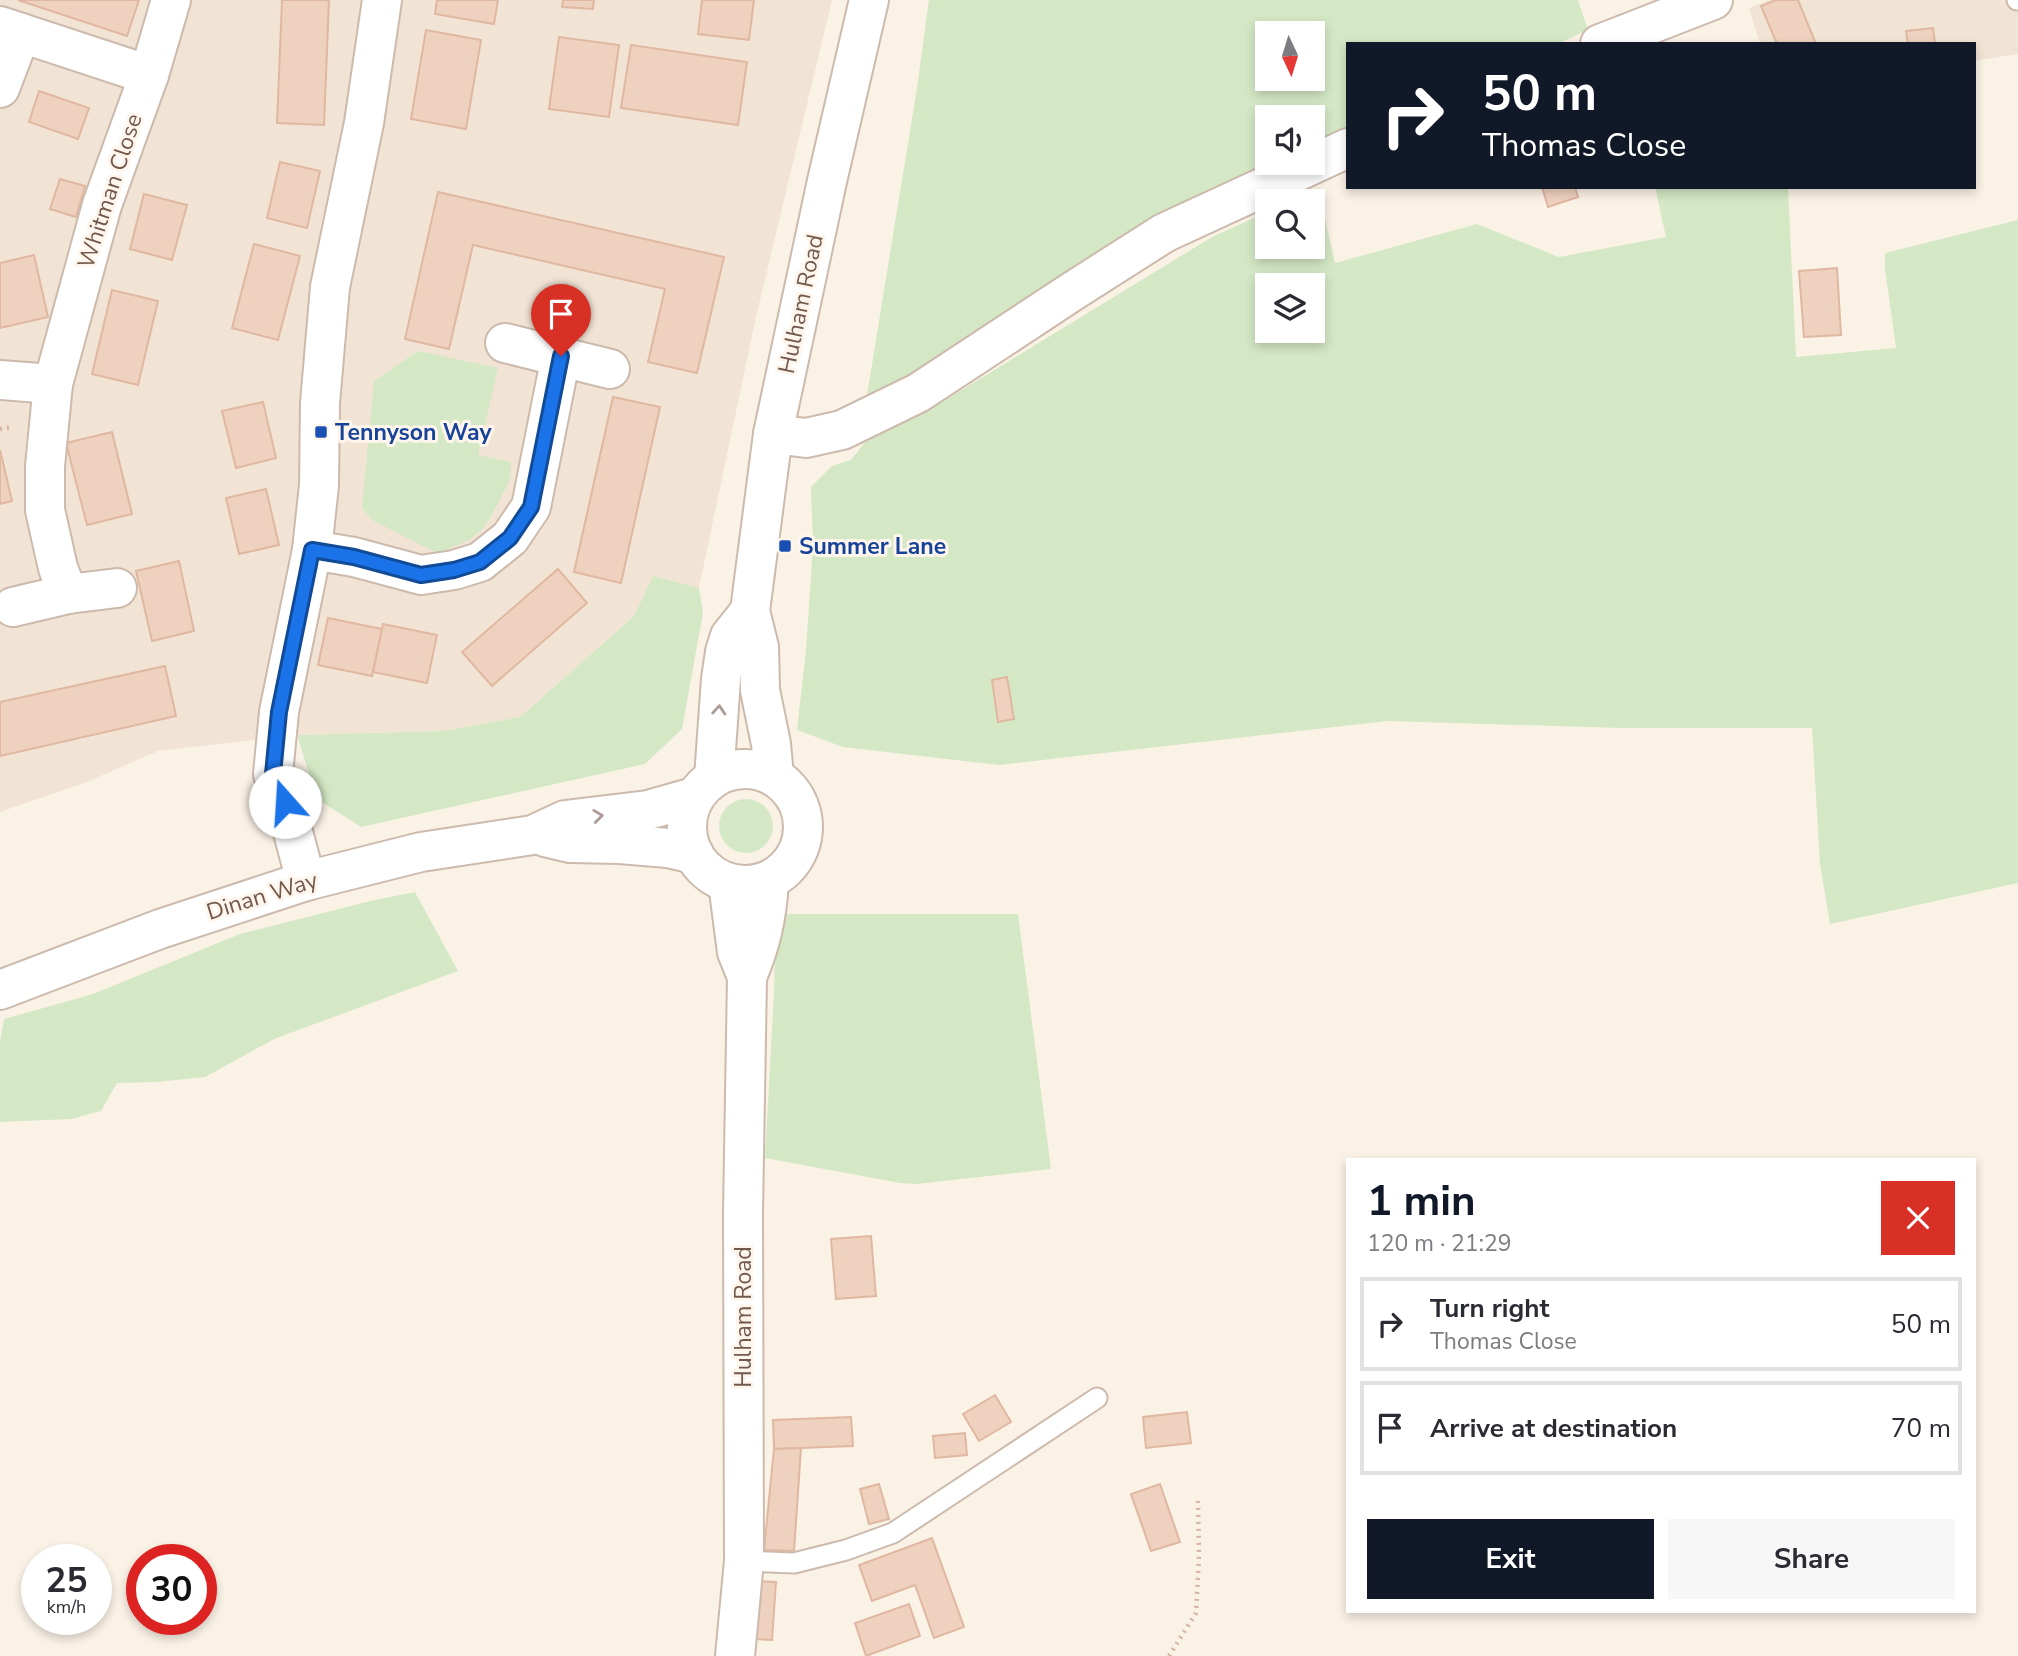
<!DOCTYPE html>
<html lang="en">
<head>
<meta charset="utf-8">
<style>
	body { margin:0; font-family:"Nunito Sans",sans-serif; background:#f7f7f7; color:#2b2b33; height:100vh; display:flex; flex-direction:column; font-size:26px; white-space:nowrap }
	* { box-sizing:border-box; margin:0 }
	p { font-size:23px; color:#7c7c81 }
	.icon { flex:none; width:38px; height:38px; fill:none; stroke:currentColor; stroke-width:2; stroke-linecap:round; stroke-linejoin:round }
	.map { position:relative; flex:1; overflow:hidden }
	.details { position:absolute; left:1346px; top:1158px; width:630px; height:455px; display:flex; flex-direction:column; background:#fff; border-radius:0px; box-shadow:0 4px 10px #0003 }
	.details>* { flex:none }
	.guide { position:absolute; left:1346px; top:42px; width:630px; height:147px; border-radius:0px; box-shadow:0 4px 10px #0003; background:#111827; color:#fff; overflow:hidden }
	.needle { width:46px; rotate:176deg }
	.controls { position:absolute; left:1255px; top:21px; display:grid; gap:14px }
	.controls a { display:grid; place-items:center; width:70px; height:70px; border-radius:0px; background:#fff; box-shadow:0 4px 10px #0003; font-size:35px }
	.speed { position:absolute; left:21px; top:1544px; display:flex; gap:14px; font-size:35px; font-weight:700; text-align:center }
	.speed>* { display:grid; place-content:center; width:91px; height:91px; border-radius:50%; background:#fff; box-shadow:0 4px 10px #0003; line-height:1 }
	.speed small { font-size:18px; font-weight:400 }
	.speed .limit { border:10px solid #d22; background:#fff; color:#111 }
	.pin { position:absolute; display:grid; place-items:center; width:60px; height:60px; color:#fff; margin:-72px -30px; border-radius:50% 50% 50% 0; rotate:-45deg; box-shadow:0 0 7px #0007 }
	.pin .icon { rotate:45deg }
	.me { position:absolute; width:77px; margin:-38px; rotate:341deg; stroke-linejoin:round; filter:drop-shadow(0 0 5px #0008) }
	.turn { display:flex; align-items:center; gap:24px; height:147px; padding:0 21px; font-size:32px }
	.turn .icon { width:91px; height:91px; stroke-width:2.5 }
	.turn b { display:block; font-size:49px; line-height:60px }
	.round { display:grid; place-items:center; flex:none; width:74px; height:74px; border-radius:0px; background:#f7f7f7 }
	.headline { display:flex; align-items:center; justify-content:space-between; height:119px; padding:0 21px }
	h1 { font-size:42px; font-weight:700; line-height:52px; color:#111827 }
	.button { display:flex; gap:14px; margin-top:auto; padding:14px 21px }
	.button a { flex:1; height:80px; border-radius:0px; background:#111827; color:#fff; font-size:28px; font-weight:700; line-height:80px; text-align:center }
	.button a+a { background:#f7f7f7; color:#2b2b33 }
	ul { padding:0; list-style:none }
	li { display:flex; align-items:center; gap:21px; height:94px; margin:0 14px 10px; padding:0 7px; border:4px solid #e1e1e2; border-radius:0px }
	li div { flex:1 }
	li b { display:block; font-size:26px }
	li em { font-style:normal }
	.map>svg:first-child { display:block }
	.residential { fill:#f2e4d5 }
	.green { fill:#d4e8c5; fill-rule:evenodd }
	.building { fill:#efd1bf; stroke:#e0b7a0; stroke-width:2 }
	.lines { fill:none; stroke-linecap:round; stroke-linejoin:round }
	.service-casing { stroke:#ccbaad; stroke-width:23 }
	.minor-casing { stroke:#ccbaad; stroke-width:42 }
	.tertiary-casing { stroke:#ccbaad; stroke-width:42 }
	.path { stroke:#d4b4a2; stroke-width:4.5; stroke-dasharray:2 5; stroke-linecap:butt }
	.service { stroke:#fff; stroke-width:19 }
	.minor { stroke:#fff; stroke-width:38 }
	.tertiary { stroke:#fff; stroke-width:38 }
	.oneway { stroke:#ab9b94 }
	.route-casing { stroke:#114b97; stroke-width:18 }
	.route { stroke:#1a73e8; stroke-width:12 }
	.transit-dot { fill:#1a4fb4; stroke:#fef6ec; stroke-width:2.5 }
	.labels { text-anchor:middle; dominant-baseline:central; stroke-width:6; stroke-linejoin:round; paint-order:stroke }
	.street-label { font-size:23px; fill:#73594c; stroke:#fef6ec }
	.transit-label { font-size:23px; font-weight:bold; fill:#164399; stroke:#fef6ec; text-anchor:start }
</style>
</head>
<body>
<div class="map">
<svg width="2018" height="1656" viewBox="0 0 2018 1656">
	<rect width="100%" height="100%" fill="#fbf2e6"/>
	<g class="residential">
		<polygon points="0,0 832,0 756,317 699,588 653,576 634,616 520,717 443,731 297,735 158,751 87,782 0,812"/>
		<polygon points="1768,0 2018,0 2018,54 1974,61 1974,44 1760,44 1749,8"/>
	</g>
	<g class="green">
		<path d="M929 0H1578L1588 30 1557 44H1348L1347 131 1313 145 1312 117H1267V163H1273L958 351 866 401 917 88ZM1267 33H1312V79H1267Z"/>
		<path d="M1655 187H1788L1796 357 1896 348 1885 269V253L2018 220V883L1830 924 1820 864 1812 728H1620L1388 721 999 765 843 747 797 730 806 650 813 546 811 487 832 466 851 460 870 436 942 402 1212 237 1267 212V247H1312V201H1289L1318 188 1335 263 1477 224 1559 257 1666 237ZM1267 285H1312V331H1267Z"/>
		<path d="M418 351 498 368 478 455 511 462C511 482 507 485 498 503 481 538 472 540 437 553L372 520 362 508 374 381Z"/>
		<polygon points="653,576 699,588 703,613 682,729 645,764 361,827 317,799 297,735 443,731 520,717 634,616"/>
		<circle cx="746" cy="826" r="27"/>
		<polygon points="415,892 458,971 274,1039 205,1077 156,1082 117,1083 101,1111 71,1119 0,1122 0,1042 4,1019 93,994 240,934 370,901"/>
		<polygon points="784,914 1018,914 1051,1169 916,1184 900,1183 765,1158 774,992 775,949"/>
	</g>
	<g class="building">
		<polygon points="18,0 139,0 127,36"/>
		<polygon points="282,0 329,0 324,125 277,123"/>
		<polygon points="437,0 498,0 494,24 435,14"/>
		<polygon points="563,0 594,0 593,9 562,7"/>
		<polygon points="702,0 754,0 749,40 698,34"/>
		<polygon points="1776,0 1798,0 1816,44 1777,44 1761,6"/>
		<polygon points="1933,28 1935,44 1908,44 1906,31"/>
		<polygon points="426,30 481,40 466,129 411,119"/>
		<polygon points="559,37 619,45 609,117 549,109"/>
		<polygon points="631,45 747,62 738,125 621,108"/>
		<polygon points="39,91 89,108 78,139 29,122"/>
		<polygon points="280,162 320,171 307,228 267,218"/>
		<polygon points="60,179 85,186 76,217 50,209"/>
		<polygon points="1542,187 1575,187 1578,197 1548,207"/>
		<polygon points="438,192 724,257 697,373 648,362 665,289 473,245 449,349 405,339"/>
		<polygon points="144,194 187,205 172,260 130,249"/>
		<polygon points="254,244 300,256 278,340 232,328"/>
		<polygon points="34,255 48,317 0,328 0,263"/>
		<polygon points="1837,268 1841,335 1804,337 1799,271"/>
		<polygon points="112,290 158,301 138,385 92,374"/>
		<polygon points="613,397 660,407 621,583 574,572"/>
		<polygon points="263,402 276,458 236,468 222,411"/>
		<polygon points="112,432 132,514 87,525 66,443"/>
		<polygon points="0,450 12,501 0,504"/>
		<polygon points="266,489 279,545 239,554 226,498"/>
		<polygon points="179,561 194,631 152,641 136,571"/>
		<polygon points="558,569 587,603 492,686 462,652"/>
		<polygon points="328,618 382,629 372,676 318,665"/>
		<polygon points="383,624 437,635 427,683 373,672"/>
		<polygon points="165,666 176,716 0,756 0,702"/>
		<polygon points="1007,677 1014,719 998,722 992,680"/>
		<polygon points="871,1236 876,1296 836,1299 831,1239"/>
		<polygon points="995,1395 1011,1422 979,1441 963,1414"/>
		<polygon points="1187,1412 1191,1443 1146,1448 1143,1417"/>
		<polygon points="851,1417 853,1446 774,1449 773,1420"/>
		<polygon points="965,1433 967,1455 935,1458 933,1436"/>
		<polygon points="801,1448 794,1551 764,1550 774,1449"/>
		<polygon points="879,1484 889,1519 869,1524 860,1489"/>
		<polygon points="1160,1484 1180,1542 1151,1551 1131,1494"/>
		<polygon points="932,1538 964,1627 934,1638 915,1585 872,1601 859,1565"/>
		<polygon points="758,1581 776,1582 772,1640 754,1639"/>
		<polygon points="909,1604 920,1636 866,1656 855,1623"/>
	</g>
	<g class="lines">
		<g class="service-casing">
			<g id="service">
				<polyline points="2017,0 2018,0"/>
				<polyline points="744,1561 794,1563 846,1550 893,1533 1097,1398"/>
			</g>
		</g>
		<g class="minor-casing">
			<g id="minor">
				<polyline points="0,26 149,75"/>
				<polyline points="1600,44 1713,0"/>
				<polyline points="0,88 21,33"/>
				<polyline points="505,343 610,369"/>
				<polyline points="0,380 53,384"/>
				<polyline points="773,434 806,438 842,430 918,393 1073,291 1164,233 1348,148"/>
				<polyline points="312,550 354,557 421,575 454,570 480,562 510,538 531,507 561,356"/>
				<polyline points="68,594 58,568 45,510 45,466 53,384 102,205 149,75 171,0"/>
				<polyline points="13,607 68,594 117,588"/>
				<polyline points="306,881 285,802 273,774 279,712 312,550 319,485 320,403 330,287 364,123 382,0"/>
			</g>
		</g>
		<g class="tertiary-casing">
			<g id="tertiary">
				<circle cx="745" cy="827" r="58"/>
				<polyline points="774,776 771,744 760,690 759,647 750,611 773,434 827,181 869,0"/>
				<polyline points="714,778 721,679 725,652 730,636 750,611"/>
				<polyline points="545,837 570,843 620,844 668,848 694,854"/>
				<polyline points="728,883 737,952 747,977 743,1213 744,1561 735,1656"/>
				<path d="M747 977C761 944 767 917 769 881"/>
				<polyline points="0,990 160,929 306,881 421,852 533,835 565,820 648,810 694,797"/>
			</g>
		</g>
		<g class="path">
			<polyline points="0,429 13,427"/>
			<polyline points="1169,1656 1196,1613 1199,1556 1198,1501"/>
		</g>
		<use href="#service" class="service"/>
		<use href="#minor" class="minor"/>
		<use href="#tertiary" class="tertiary"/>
	</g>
	<defs><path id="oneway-chevron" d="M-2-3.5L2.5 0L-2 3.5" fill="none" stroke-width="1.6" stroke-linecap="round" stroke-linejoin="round" transform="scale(1.75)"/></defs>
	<g class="oneway">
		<use href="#oneway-chevron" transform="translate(719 710) rotate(-86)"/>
		<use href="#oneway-chevron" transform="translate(598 816) rotate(-7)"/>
	</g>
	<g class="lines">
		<g class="route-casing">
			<polyline id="route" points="285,802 273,774 279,712 312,550 354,557 421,575 454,570 480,562 510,538 531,507 561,356"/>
		</g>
		<use href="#route" class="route"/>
	</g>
	<g class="transit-dot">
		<rect x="314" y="425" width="14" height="14" rx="3.5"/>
		<rect x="778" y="539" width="14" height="14" rx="3.5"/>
	</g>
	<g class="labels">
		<g class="street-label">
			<text transform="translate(110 191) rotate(-72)">Whitman Close</text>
			<text transform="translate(801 304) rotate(-78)">Hulham Road</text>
			<text transform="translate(262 896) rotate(-17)">Dinan Way</text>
			<text transform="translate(743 1317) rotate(-90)">Hulham Road</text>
		</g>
		<g class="transit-label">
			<text x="335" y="432">Tennyson Way</text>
			<text x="799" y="546">Summer Lane</text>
		</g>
	</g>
</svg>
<div class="controls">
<a><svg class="needle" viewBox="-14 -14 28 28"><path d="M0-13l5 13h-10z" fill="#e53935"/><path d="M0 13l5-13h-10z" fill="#7c7c81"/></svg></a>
<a><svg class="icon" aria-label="sound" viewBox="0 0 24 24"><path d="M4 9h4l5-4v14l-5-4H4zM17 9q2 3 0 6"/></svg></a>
<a><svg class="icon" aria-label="search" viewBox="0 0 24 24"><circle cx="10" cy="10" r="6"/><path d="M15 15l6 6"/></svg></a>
<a><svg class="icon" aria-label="layers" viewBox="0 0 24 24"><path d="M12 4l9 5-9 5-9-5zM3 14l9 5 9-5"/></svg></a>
</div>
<div class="speed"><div>25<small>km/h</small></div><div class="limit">30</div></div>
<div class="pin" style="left:561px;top:356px;background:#d93025"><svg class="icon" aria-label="arrive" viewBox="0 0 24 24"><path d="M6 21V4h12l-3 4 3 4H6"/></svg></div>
<svg class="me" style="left:285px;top:802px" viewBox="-20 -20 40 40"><circle r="19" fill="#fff"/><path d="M0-13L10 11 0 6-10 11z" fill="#1a73e8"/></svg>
<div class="guide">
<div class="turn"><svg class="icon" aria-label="right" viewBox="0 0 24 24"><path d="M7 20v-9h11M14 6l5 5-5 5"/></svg><div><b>50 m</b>Thomas Close</div></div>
</div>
<section class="details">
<div class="headline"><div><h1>1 min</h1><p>120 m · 21:29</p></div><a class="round" style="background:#d93025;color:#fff"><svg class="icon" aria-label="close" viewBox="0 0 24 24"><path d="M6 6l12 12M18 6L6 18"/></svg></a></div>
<ul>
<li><svg class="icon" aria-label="right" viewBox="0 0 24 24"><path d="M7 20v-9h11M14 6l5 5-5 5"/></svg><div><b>Turn right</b><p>Thomas Close</p></div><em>50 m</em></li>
<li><svg class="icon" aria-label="arrive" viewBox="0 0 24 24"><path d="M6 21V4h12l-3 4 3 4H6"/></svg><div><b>Arrive at destination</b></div><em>70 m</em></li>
</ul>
<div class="button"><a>Exit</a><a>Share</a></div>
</section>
</div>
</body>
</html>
